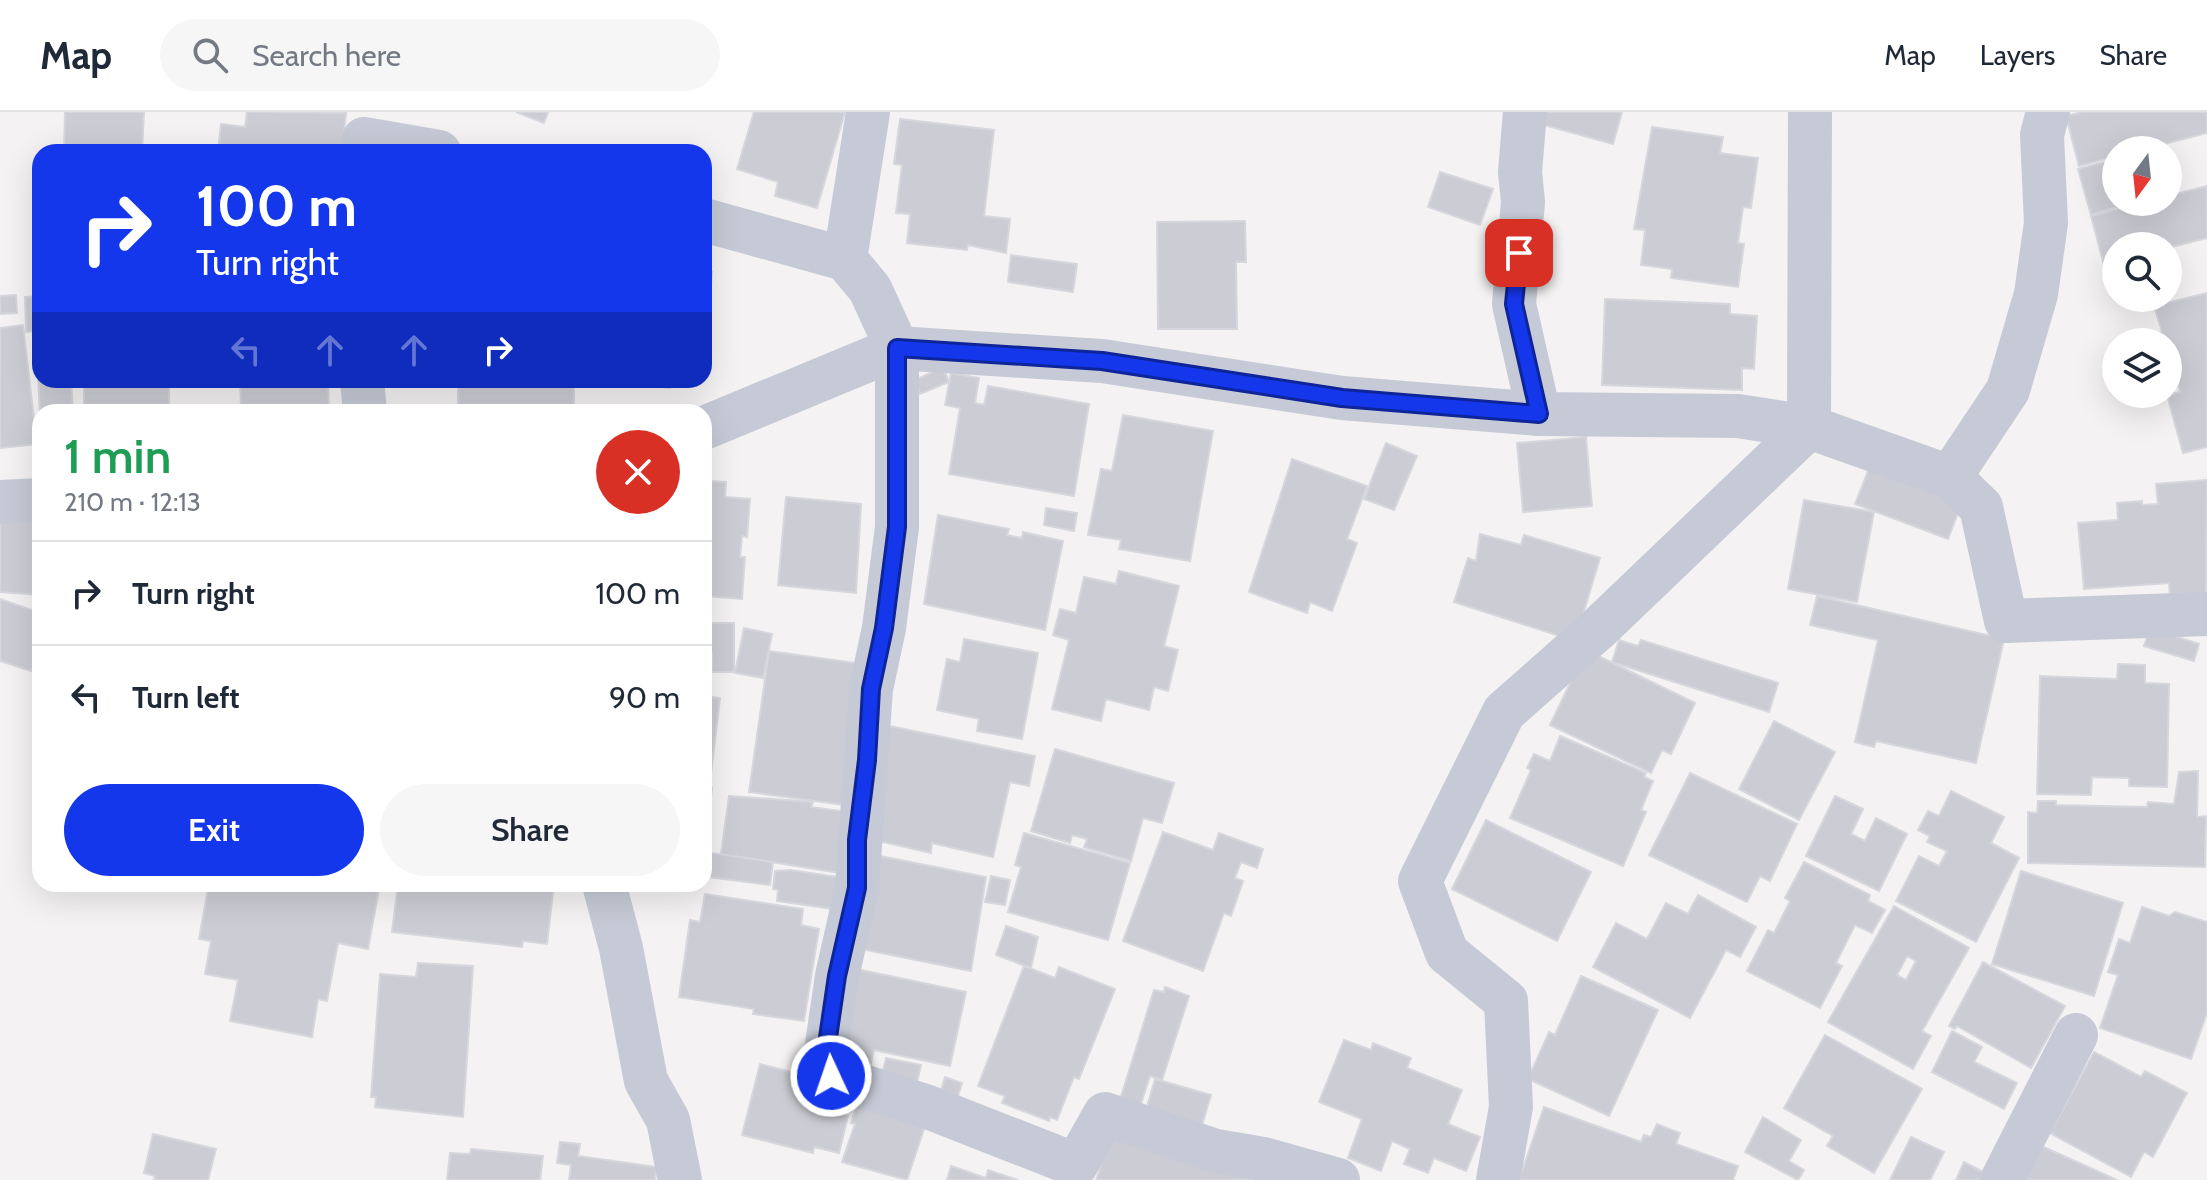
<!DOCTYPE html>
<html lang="en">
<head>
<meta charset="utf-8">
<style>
	body { margin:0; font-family:Cabin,sans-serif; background:#f6f6f7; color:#1f2937; height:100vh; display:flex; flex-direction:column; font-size:30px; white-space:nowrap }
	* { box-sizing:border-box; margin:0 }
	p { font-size:26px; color:#747a83 }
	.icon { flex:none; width:44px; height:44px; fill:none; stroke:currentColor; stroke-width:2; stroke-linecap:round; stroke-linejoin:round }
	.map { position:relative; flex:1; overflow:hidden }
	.drawer { position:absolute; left:32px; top:292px; width:680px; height:488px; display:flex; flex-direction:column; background:#fff; border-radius:24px; box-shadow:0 8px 32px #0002 }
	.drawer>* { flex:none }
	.banner { position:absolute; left:32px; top:32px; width:680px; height:244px; border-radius:24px; box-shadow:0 8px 32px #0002; background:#1537eb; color:#fff; overflow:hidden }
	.needle { width:52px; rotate:195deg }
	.controls { position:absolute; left:2102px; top:24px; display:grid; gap:16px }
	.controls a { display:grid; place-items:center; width:80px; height:80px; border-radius:50%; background:#fff; box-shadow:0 8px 32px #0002; font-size:40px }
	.pin { position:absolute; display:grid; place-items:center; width:68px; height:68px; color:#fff; margin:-34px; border-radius:16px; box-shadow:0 4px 12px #0006 }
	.me { position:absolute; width:88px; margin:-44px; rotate:357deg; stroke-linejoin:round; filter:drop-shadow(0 0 6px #0008) }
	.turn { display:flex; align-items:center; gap:28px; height:168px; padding:0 32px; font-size:36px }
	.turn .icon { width:104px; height:104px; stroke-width:2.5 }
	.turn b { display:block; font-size:56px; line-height:68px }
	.lanes { display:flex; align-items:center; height:76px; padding:0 32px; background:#0003; justify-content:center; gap:40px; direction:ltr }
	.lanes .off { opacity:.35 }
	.round { display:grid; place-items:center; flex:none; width:84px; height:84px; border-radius:42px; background:#f6f6f7 }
	.headline { display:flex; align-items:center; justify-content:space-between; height:136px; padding:0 32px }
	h1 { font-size:48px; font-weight:600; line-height:60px; color:#1e9e55 }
	.cta { display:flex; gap:16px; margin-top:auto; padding:16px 32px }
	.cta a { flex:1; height:92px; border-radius:48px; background:#1537eb; color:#fff; font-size:32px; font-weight:600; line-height:92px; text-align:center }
	.cta a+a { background:#f6f6f7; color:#1f2937 }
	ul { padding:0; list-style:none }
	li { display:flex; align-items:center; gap:24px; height:104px; padding:0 32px; border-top:2px solid #e0e1e3 }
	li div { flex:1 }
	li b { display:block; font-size:30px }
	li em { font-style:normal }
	header { display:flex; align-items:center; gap:48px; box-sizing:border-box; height:112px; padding:0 40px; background:#fff; border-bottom:2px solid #e0e1e3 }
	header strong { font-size:38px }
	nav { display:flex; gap:44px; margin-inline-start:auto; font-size:28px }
	.search { width:560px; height:72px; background:#f6f6f7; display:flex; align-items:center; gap:20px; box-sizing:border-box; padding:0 28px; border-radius:44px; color:#747a83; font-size:30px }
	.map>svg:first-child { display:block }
	.building { fill:#cccdd4; stroke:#d6d6dd; stroke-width:2; fill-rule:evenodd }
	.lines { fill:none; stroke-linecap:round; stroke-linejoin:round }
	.minor { stroke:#c5cad6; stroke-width:44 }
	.route-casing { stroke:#0e2499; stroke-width:20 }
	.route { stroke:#1537eb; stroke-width:14 }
</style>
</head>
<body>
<header>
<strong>Map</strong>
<div class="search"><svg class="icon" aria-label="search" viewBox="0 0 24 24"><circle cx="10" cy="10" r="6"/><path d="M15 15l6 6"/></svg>Search here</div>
<nav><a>Map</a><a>Layers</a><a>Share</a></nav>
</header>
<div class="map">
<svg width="2207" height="1068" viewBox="0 0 2207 1068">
	<rect width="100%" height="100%" fill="#f4f2f2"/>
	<g class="building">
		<polygon points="65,0 144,0 142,40 64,40"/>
		<polygon points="247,0 346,1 342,40 218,40 221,12 245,15"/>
		<polygon points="516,0 548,0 544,11"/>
		<polygon points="754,0 845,0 817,96 775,84 778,70 737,57"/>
		<polygon points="1540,0 1622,0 1613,32 1537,11"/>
		<polygon points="2083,0 2207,0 2207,21 2141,38 2116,38 2116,44 2079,54 2066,4"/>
		<polygon points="900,7 994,18 984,104 1010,107 1006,141 968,133 967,138 907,131 910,102 896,101 902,53 894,52"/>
		<polygon points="1652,15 1723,25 1720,41 1758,46 1751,96 1743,95 1738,131 1744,132 1738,175 1671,166 1672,157 1641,153 1645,118 1634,117"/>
		<polygon points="2116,47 2116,90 2133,90 2091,103 2078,57"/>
		<polygon points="1440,60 1493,77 1480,113 1428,95"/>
		<polygon points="2207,74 2207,126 2168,136 2116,134 2116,150 2104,153 2091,104 2146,90 2168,90 2168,84"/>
		<polygon points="1245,109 1246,150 1236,150 1237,217 1158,217 1157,110"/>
		<polygon points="1011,143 1077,152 1073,180 1008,170"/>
		<polygon points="704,160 712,160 704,257"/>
		<polygon points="2207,181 2207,335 2183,341 2167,283 2180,280 2175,258 2168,260 2168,230 2152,230 2150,223 2162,220 2154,194"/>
		<polygon points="16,183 17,201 0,202 0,184"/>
		<polygon points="40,184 40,268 71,268 73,300 40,300 40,304 36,219 26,220 25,185"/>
		<polygon points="1605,187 1730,192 1730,202 1757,204 1754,257 1742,256 1742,278 1602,273"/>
		<polygon points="23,213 37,332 0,336 0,216"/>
		<polygon points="943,255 949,270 920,282 915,268"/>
		<polygon points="951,261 979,266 975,291 984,293 988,274 1089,292 1074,384 949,362 960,296 945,293"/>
		<polygon points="84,268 169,268 169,298 84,300"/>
		<polygon points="240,268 328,268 329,300 259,300 258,295 241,295"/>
		<rect x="458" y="268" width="116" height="32"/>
		<polygon points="611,268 671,268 670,276"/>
		<polygon points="1123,303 1213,319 1190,449 1119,437 1121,428 1088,423 1101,357 1112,359"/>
		<polygon points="1586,325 1592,394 1523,400 1517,331"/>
		<polygon points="1386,331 1417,344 1394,398 1364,387"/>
		<polygon points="1292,347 1367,374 1347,427 1357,431 1332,499 1310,490 1307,501 1249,480"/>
		<polygon points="1872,349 1964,385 1948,427 1855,392"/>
		<polygon points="704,364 710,364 710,369 726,370 725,385 750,387 747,425 742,424 740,445 745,445 742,487 704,484"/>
		<polygon points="2207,368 2206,484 2170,487 2169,471 2084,477 2078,411 2118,408 2117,391 2142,389 2142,393 2158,392 2156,372"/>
		<polygon points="786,385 861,392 856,481 778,473"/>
		<polygon points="1804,388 1874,400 1857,490 1788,477"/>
		<polygon points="40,392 40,483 0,480 0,401"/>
		<polygon points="1046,396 1077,401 1074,419 1044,413"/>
		<polygon points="938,403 1009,417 1007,423 1022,426 1023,420 1063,429 1045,518 924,492"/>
		<polygon points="1480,422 1521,433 1524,423 1600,446 1575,529 1454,490 1468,446 1476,449"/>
		<polygon points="1119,459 1179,474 1164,534 1178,538 1168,579 1154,575 1149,598 1106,587 1101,609 1052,597 1069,528 1053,523 1060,497 1076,501 1084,465 1116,472"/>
		<polygon points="1817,484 2004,527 1976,651 1876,629 1874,635 1855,630 1878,528 1810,513"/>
		<polygon points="0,487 40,501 40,531 31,559 0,549"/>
		<polygon points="704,511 734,511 734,560 712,560 712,541 704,541"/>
		<polygon points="744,516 772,522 763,566 735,561"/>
		<polygon points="2150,516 2199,532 2194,549 2144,534"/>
		<polygon points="964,527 1038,541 1022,627 977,619 979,607 937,598 947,547 960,550"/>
		<polygon points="1619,528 1638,534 1641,528 1778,571 1769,600 1612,550"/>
		<polygon points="1586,538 1695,591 1671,642 1662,638 1651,661 1550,613"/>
		<polygon points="769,539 856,551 852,694 749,680"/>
		<polygon points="2118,552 2145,553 2145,571 2169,572 2167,675 2129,674 2129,666 2092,665 2091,683 2037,682 2040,564 2117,567"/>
		<polygon points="704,584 720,586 711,662 704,662"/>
		<polygon points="1774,609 1835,640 1799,708 1739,677"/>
		<polygon points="885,613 1035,644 1029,674 1010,670 993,745 932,731 931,741 866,726"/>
		<polygon points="1560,624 1646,661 1644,665 1653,669 1641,698 1646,700 1623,754 1510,706 1531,658 1527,656 1534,642 1550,649"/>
		<polygon points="1055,637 1174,671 1162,711 1143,706 1131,749 1084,735 1087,727 1072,723 1070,731 1031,719"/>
		<polygon points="2198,659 2197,705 2206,704 2205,755 2028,751 2028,700 2037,701 2038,689 2056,689 2056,693 2147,695 2148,690 2174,692 2179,660"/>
		<polygon points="1690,661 1797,712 1770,769 1760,764 1747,790 1649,743"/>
		<polygon points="704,676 712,676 704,743"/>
		<polygon points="1951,679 2004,705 1991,731 2019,746 1976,830 1896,789 1919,744 1939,754 1947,739 1927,730 1930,724 1918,718 1928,699 1939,704"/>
		<polygon points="729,684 813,690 811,695 848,700 840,761 721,742"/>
		<polygon points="1835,684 1863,697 1851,722 1865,729 1876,706 1907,722 1879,779 1806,744"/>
		<polygon points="1486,708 1591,760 1557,829 1452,777"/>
		<polygon points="1163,720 1213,738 1219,721 1263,737 1257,756 1241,750 1235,766 1243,769 1231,804 1224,801 1203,859 1123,829"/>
		<polygon points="1024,721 1130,751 1108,828 1008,800 1021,755 1015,753"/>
		<polygon points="711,741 773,750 770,773 707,765"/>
		<polygon points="870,742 986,765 971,859 861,837"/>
		<polygon points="1804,750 1870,783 1868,789 1885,798 1872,821 1855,813 1836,851 1842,854 1820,896 1747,859 1768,818 1774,821 1790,789 1785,786"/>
		<polygon points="790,758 852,767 847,799 777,789 778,778 773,777 775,759"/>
		<polygon points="2021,759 2123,791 2094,884 1992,852"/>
		<polygon points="991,764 1010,768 1005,793 985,790"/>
		<polygon points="209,772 380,772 368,837 338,831 327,889 318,887 312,925 230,909 238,868 205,862 211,829 199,827"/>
		<polygon points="398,772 554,772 547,832 523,829 522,835 392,820"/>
		<polygon points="705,782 803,797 801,813 819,817 804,909 753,902 754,897 679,885 690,808 700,810"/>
		<polygon points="1698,783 1756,815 1740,845 1726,838 1690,906 1593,855 1616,811 1647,827 1666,791 1688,802"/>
		<path d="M1894 794 1969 836 1922 919 1931 924 1913 957 1828 910ZM1907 844 1916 849 1906 868 1897 863Z"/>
		<polygon points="2142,795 2169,804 2175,800 2207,810 2207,901 2191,947 2100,916 2118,863 2108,860 2119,827 2130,831"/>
		<polygon points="1006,814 1038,825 1031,856 996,843"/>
		<polygon points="1983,850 2065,894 2031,956 1957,914 1955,917 1949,914"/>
		<polygon points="418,851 473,854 463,1005 375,995 376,985 371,985 380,862 416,865"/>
		<polygon points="1024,854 1055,866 1059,855 1115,877 1079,967 1074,965 1057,1008 1050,1005 1049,1009 1002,991 1005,984 978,974"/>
		<polygon points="852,856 966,880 950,954 874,938 869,960 848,956 853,934 836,930"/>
		<polygon points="1581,864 1658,898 1609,1004 1528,967 1549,920 1555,923"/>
		<polygon points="1165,875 1189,884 1162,968 1150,964 1139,998 1119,991 1154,878 1164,880"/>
		<polygon points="1952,919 1982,935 1974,950 2017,971 2004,997 1932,960"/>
		<polygon points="1825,923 1922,977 1874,1061 1827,1034 1833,1024 1784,996"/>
		<polygon points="1344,928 1371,938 1373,931 1411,946 1407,956 1462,978 1448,1012 1480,1025 1466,1059 1434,1046 1428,1061 1404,1052 1410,1037 1392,1029 1381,1059 1348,1046 1362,1007 1319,990"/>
		<polygon points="2094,940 2141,965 2145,959 2187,981 2153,1045 2144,1040 2131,1065 2050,1021"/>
		<polygon points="886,946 921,953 915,979 880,971"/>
		<polygon points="760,952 846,974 839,1001 848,1004 839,1041 814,1035 813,1041 742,1023"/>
		<polygon points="945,965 962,971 956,990 939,985"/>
		<polygon points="1155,967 1211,983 1200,1020 1144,1005"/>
		<polygon points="861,980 929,1002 907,1068 842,1050 855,1012 851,1011"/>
		<polygon points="1544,995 1641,1030 1644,1023 1651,1025 1657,1012 1680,1021 1676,1032 1738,1054 1733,1068 1519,1068"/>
		<polygon points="1763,1005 1801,1028 1789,1049 1804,1058 1798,1068 1745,1040"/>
		<polygon points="1114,1015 1199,1051 1252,1068 1096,1068"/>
		<polygon points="153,1022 216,1037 208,1068 154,1068 155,1064 144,1061"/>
		<polygon points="1911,1025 1944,1040 1930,1068 1890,1068"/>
		<polygon points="560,1030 580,1032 578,1044 657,1055 655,1068 569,1068 571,1053 557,1051"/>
		<polygon points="2037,1032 2117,1068 2020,1068"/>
		<polygon points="471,1037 543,1044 540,1068 447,1068 450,1041 470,1042"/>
		<polygon points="1964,1050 1987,1062 1984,1068 1956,1068"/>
		<polygon points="951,1054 986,1066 988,1058 1018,1068 947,1068"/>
	</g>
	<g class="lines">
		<g class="minor">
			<polyline points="1525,0 1520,60 1523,90 1514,192 1539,302"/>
			<polyline points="364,27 439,40"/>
			<polyline points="704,108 845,147 870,177 897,236 897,415 884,516 871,577 857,776 837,864 824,953 831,964 928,995 1076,1053 1105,1002 1216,1039 1263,1047 1338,1068"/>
			<polyline points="845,147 868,0"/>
			<polyline points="362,268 365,300"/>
			<polyline points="704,316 897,236 1102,249 1342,286 1539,302 1738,304 1809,315 1950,365 1981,395 2006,509 2207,502"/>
			<polyline points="1950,365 2008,278 2036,182 2046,111 2042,23 2048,0"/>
			<polyline points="0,390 40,388"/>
			<polyline points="604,772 621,836 646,969 668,1008 680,1068"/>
			<polyline points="1498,1068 1511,995 1506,889 1447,841 1420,769 1504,600 1600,515 1809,315 1810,0"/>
			<polyline points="2002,1068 2076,923"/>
		</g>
	</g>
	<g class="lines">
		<g class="route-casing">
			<polyline id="route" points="831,964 824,953 837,864 857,776 857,728 867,648 871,577 884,516 897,415 897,236 1102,249 1342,286 1539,302 1514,192 1519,141"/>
		</g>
		<use href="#route" class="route"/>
	</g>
</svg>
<div class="controls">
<a><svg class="needle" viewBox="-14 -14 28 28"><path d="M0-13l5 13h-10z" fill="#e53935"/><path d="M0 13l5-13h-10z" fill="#747a83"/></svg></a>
<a><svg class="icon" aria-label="search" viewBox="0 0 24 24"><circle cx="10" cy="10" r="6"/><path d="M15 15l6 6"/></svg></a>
<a><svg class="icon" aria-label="layers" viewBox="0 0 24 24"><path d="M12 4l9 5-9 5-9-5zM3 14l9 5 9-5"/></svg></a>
</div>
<div class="pin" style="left:1519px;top:141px;background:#d93025"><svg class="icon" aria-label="arrive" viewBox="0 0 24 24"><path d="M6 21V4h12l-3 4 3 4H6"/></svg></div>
<svg class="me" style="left:831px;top:964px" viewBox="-20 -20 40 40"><circle r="17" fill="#1537eb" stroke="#fff" stroke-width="3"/><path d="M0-11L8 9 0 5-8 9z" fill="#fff"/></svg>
<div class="banner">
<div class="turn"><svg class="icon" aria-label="right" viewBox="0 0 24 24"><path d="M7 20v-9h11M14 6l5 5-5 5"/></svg><div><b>100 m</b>Turn right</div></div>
<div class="lanes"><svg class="icon off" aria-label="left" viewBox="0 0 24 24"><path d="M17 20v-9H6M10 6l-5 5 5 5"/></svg><svg class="icon off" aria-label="ahead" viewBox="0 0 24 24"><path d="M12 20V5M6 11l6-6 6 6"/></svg><svg class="icon off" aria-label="ahead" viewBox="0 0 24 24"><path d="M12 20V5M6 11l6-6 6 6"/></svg><svg class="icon" aria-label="right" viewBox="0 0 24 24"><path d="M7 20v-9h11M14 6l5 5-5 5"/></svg></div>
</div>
<section class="drawer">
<div class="headline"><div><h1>1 min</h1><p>210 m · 12:13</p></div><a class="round" style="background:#d93025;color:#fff"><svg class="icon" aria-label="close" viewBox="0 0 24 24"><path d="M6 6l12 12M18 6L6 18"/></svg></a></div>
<ul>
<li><svg class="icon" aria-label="right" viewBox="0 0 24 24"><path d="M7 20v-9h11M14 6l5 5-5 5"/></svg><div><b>Turn right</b></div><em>100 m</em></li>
<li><svg class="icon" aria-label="left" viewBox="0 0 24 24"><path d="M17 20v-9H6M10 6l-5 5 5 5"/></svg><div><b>Turn left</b></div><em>90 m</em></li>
</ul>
<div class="cta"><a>Exit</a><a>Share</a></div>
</section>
</div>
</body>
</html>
